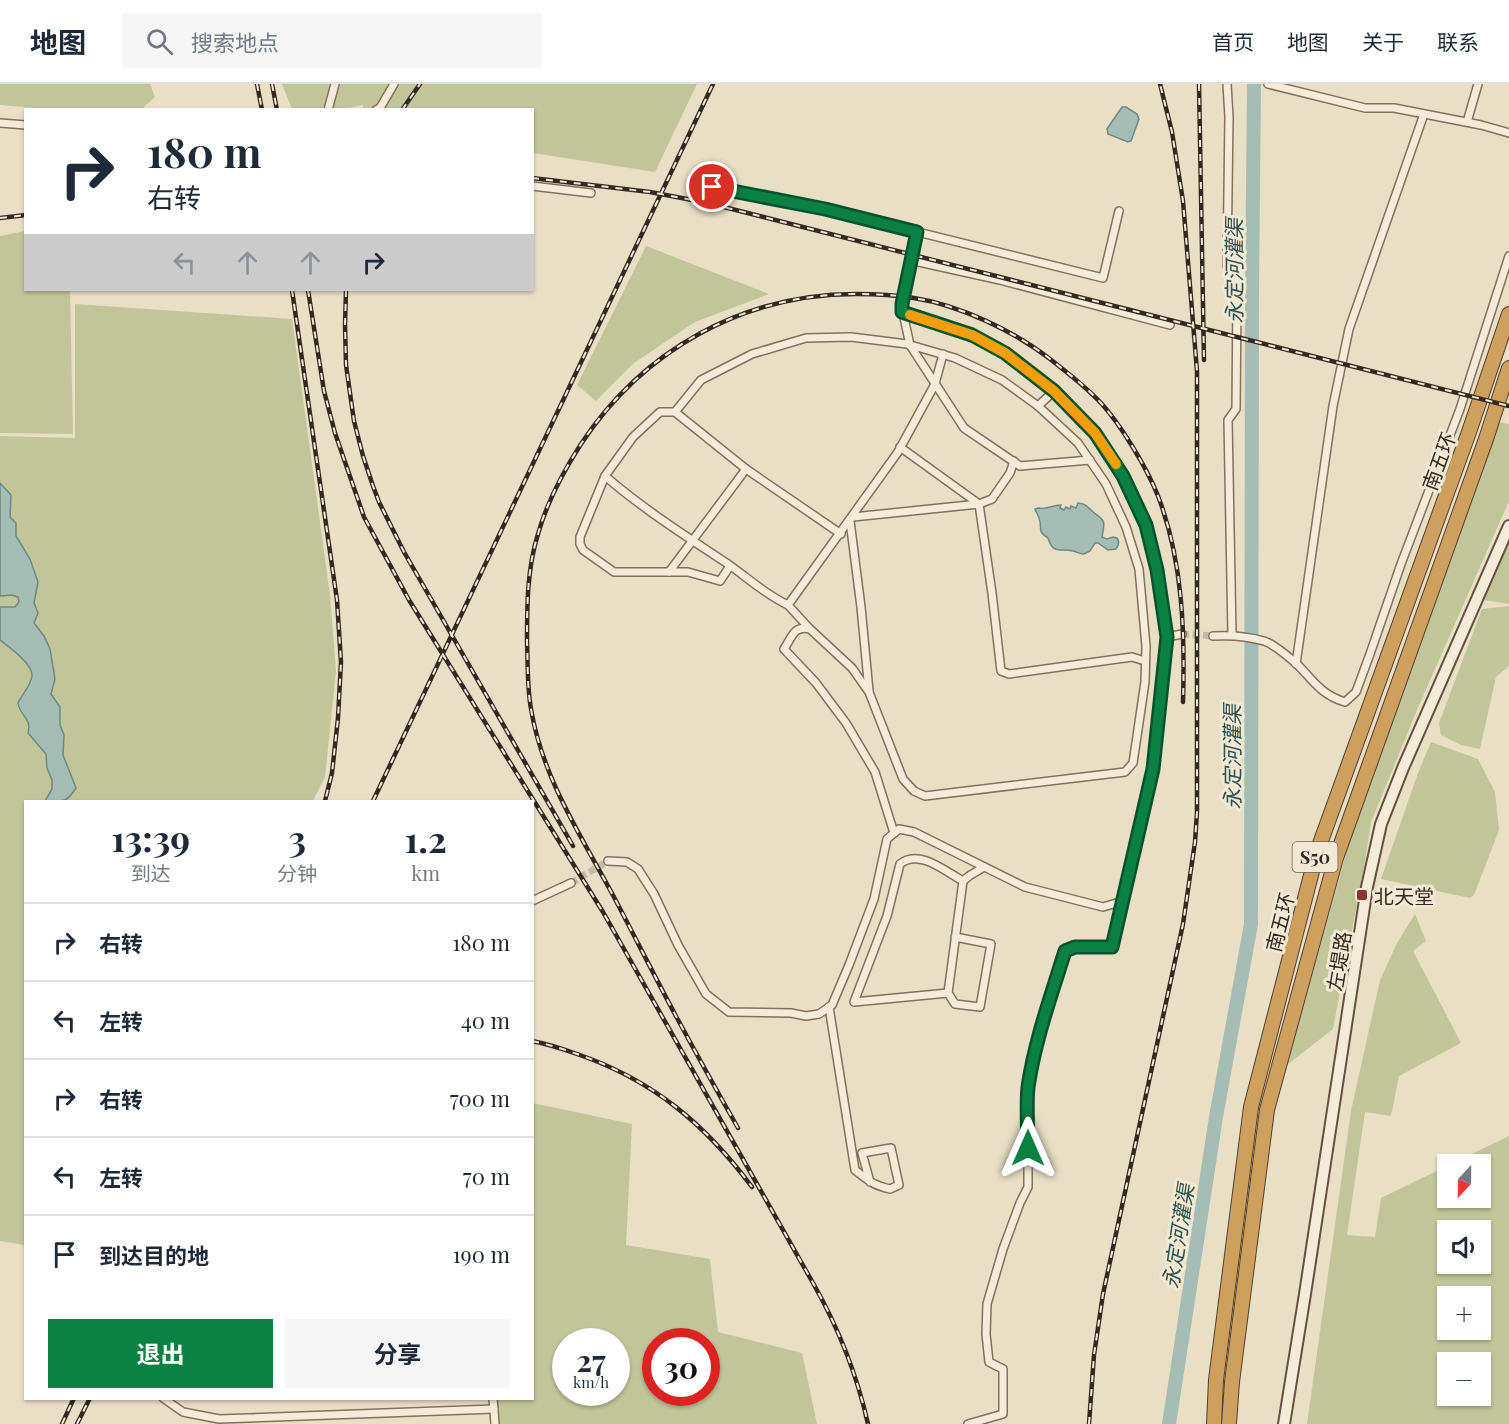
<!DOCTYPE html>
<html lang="zh">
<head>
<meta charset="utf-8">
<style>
	body { margin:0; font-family:"Playfair Display","Noto Sans SC",serif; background:#f6f6f7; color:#1f2937; height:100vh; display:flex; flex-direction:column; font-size:22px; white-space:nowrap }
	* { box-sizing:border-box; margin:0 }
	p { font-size:20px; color:#747a83 }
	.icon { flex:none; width:33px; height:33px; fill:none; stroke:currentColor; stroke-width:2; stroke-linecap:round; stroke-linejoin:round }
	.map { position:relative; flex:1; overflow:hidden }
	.sheet { position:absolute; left:24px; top:716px; width:510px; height:600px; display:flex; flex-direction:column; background:#fff; border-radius:0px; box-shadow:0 2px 4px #0004 }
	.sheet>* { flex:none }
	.banner { position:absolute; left:24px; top:24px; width:510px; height:183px; border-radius:0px; box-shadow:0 2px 4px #0004; background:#fff; color:#1f2937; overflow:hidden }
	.needle { width:39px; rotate:202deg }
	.buttons { position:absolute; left:1437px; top:1070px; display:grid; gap:12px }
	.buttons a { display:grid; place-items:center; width:54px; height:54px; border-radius:0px; background:#fff; box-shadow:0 2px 4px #0004; font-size:30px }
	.speed { position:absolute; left:552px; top:1244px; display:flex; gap:12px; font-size:30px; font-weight:700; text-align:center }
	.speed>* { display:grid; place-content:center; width:78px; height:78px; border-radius:50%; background:#fff; box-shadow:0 2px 4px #0004; line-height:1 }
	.speed small { font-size:15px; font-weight:400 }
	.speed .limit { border:9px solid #d22; background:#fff; color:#111 }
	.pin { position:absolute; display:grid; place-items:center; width:51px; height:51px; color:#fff; margin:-26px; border:3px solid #fff; border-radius:50%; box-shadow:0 2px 6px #0007 }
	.me { position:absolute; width:66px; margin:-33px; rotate:0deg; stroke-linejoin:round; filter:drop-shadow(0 0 4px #0008) }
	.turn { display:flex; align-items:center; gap:21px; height:126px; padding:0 24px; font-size:27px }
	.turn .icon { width:78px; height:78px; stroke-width:2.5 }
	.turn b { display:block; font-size:42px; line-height:51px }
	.lanes { display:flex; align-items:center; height:57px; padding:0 24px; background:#0003; justify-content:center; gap:30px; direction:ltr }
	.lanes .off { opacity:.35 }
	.eta { display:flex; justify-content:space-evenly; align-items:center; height:102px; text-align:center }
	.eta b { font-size:36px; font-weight:700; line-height:42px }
	.button { display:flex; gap:12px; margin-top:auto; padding:12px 24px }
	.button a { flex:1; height:69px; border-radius:0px; background:#0b8043; color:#fff; font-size:24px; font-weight:700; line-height:69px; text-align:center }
	.button a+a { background:#f6f6f7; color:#1f2937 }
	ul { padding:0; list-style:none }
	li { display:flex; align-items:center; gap:18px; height:78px; padding:0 24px; border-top:2px solid #e0e1e3 }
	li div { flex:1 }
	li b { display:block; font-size:22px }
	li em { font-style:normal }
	header { display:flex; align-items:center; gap:36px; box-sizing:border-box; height:84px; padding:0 30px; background:#fff; border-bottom:2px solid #e0e1e3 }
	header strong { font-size:28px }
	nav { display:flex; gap:33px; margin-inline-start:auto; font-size:21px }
	.search { width:420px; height:54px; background:#f6f6f7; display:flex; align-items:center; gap:15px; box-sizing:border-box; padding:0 21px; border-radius:0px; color:#747a83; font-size:22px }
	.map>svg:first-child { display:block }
	.green { fill:#c0c69a; fill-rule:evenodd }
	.water { fill:#a6bdb6; stroke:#6e8a83; stroke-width:1.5 }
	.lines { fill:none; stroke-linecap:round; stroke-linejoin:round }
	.river { stroke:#a6bdb6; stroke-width:14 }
	.street-tunnel { stroke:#c5bba4; stroke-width:7; stroke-dasharray:7 3.5; stroke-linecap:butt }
	.street-casing { stroke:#82715d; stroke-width:10 }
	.secondary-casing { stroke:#635240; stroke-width:14 }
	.highway-casing { stroke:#504031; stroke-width:16 }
	.street { stroke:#f5ecd7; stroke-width:7 }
	.secondary { stroke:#f5ecd7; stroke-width:10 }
	.highway { stroke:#cf9f5e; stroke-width:14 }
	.rail-casing { stroke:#33291f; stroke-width:4.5 }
	.rail { stroke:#f1e9d3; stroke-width:2; stroke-dasharray:7; stroke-linecap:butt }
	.route-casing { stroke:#07532c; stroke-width:15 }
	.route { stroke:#0b8043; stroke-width:10 }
	.slow { stroke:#f59e0b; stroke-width:10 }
	.poi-dot { fill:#8a3433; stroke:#f1e9d3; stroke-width:2 }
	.labels { text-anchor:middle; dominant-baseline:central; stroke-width:6; stroke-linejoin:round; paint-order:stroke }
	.shield { fill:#f1e9d3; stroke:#6c6355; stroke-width:1.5 }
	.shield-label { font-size:18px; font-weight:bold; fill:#33291f }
	.street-label { font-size:20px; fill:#33291f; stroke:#f1e9d3 }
	.poi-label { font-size:20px; fill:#33291f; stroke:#f1e9d3; text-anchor:start }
	.water-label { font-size:21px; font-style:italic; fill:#305150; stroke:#f1e9d3 }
</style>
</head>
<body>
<header>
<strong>地图</strong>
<div class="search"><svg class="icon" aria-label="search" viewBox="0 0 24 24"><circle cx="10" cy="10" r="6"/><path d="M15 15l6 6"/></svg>搜索地点</div>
<nav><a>首页</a><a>地图</a><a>关于</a><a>联系</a></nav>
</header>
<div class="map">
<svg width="1509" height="1340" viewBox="0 0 1509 1340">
	<rect width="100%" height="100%" fill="#e9dfc5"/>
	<g class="green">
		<polygon points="0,0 150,0 155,13 141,26 59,26 0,21"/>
		<polygon points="282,0 697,0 655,88 533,69 532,26 364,26 363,21 342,25 292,25"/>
		<polygon points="25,147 26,206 70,206 73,350 0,349 0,152"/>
		<polygon points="646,162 769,210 695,238 634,279 596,317 577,301"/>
		<polygon points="75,220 292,235 330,511 336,587 325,693 313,717 26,717 25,1161 0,1157 0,352 75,354"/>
		<polygon points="1498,338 1509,340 1509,417 1417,626 1371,738 1365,778 1333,945 1287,981 1350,756"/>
		<polygon points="1509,457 1509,520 1483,516"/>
		<polygon points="1509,522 1509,582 1496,593 1480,665 1461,661 1441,651 1439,639 1482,525"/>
		<polygon points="1431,658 1478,675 1495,708 1499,746 1474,811 1470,814 1381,795 1418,689"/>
		<path d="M1415 830 1426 857 1413 867 1461 959 1399 992 1391 1032 1365 1028 1347 1151 1375 1153 1381 1114 1447 1082 1448 1113H1480V1080H1451L1509 1052V1340H1307L1351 1027 1380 896 1397 859ZM1448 1146H1480V1179H1448ZM1448 1212H1480V1245H1448ZM1448 1278H1480V1311H1448Z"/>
		<path d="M533 1019 632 1040 626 1161 710 1175 718 1248 802 1269 817 1340H493L491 1314H532ZM566 1257H616V1308H566ZM656 1257H706V1308H656Z"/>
	</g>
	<g class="water">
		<polygon points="1122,23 1126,23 1137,30 1139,35 1131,57 1128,58 1108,50 1107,45"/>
		<path d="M0 399 11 411 10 433 16 439V452L30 475 38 498 34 519 38 529 34 539 44 552 50 565 55 595 51 610 60 623V641L64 651 63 671 76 704C66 720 63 717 45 717L52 705V696L47 684 46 670 28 649C32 634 20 632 18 619 22 611 31 601 32 592 33 580 9 563 0 556V523H15L19 518 18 513 12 511 0 512Z"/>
		<path d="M1078 419C1086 420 1085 421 1091 426 1104 438 1106 433 1102 453L1107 455 1113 453 1117 454C1120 458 1119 461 1116 465L1108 466 1098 459H1095L1090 467 1084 470C1080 470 1077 468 1073 467 1061 464 1053 471 1048 454 1036 447 1043 444 1039 434 1038 431 1036 428 1035 425L1038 424C1047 426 1052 421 1061 421L1060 424 1064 426 1066 423 1070 425 1071 422 1076 424Z"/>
	</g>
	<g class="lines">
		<polyline class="river" points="1169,1340 1216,1033 1251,840 1252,208 1254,0"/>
		<g class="street-tunnel">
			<polyline points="1182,550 1213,552"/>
			<polyline points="571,799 608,777"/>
		</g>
		<g class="street-casing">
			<g id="street">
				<polyline points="1227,0 1229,33 1227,182 1235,193 1237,215 1236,325 1228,336 1232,551"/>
				<polyline points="1268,0 1365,24 1394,24 1481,41 1509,49"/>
				<polyline points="328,26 335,0"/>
				<polyline points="376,26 380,24 394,0"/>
				<polyline points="1467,38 1478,0"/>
				<polyline points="0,39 26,41"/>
				<polyline points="532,102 591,109"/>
				<polyline points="712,103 825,125 1103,194 1119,127"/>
				<polyline points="917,148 901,220 910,261 964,344 1020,382 1090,376"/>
				<polyline points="910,176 1000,196 1170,241"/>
				<polyline points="1038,322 1054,307"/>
				<polyline points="675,328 746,385 841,450"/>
				<polyline points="900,363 979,420 992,415 1010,389 1014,377"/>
				<polyline points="605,392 580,453 580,460 583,466 614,488 688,488 720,497 730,482"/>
				<polyline points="853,433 979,420 992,509 1001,587 1009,590 1132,573 1145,577"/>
				<polyline points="850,437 861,523 869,607"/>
				<polyline points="669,488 746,385"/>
				<path d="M788 521C766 511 748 494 728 480 686 452 643 425 605 392L633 353 660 328H675L701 296 752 270 806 254 851 253 907 260 955 274 1002 296 1038 322 1078 359 1106 400 1126 443 1139 485 1146 562 1145 598 1133 679 1125 688 925 712 914 707 903 695 869 608 852 584 810 545C794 541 792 553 784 565L816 599 846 639 875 688 894 749"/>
				<polyline points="809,544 788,521 898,368 935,300 943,270"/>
				<path d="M1213 552C1229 551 1247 552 1264 557 1274 560 1290 574 1298 581 1314 598 1322 611 1345 618L1356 608 1370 570 1401 480 1460 325 1509 172"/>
				<polyline points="1167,553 1182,550"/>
				<polyline points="1296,580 1333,322 1349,245 1424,30"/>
				<polyline points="608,777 627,778 638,785 654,810 678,861 706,910 729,928 791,929 806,932 819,930 832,921 849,881 874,815 887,755 899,745 914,748 1025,803 1103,823 1123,817 1153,685 1167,553 1157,486 1146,441 1123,392 1095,349 1054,307 1005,269 972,251 902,228"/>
				<polyline points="532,817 571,799"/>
				<polyline points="955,853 991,860 980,923 955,920 948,909 963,797 969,792 984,783"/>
				<path d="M948 909 854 918 887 832 900 780C919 764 946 788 963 797"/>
				<path d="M829 923 855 1086C869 1097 873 1101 890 1105L899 1101 891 1064 862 1069 870 1098"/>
				<polyline points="163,1314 183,1328 219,1335 494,1325"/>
				<polyline points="493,1314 495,1340"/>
				<polyline points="968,1340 1003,1330 1003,1285 989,1278 986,1250 987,1220 1003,1165 1020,1119 1028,1103 1028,1005 1038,954 1065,867 1075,863 1112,863 1123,817"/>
			</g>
		</g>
		<g class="secondary-casing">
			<polyline id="secondary" points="1284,1340 1305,1210 1367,803 1381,740 1403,684 1509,442"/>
		</g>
		<g class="highway-casing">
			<g id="highway">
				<polyline points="1214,1340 1216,1296 1251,1023 1317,768 1469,348 1509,230"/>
				<polyline points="1229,1340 1232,1298 1267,1026 1336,774 1486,355 1509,284"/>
			</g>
		</g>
		<use href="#street" class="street"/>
		<use href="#secondary" class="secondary"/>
		<use href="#highway" class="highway"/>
		<g class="rail-casing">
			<g id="rail">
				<polyline points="257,0 262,26"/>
				<polyline points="272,0 277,26"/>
				<polyline points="1199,0 1204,276"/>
				<polyline points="402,26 420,0"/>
				<polyline points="532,94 650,108 708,119 1509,322"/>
				<polyline points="0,134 26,131"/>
				<polyline points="292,206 337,516 341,578 338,634 332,689 325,717"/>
				<path d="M308 206 324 307 335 349 364 433 409 516 603 828 813 1199C838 1243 857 1291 868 1340"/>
				<polyline points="346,206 345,241 346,281 354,337 363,372 373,402 379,418 404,468 573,762"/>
				<polyline points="373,717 713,0"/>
				<path d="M532 957C548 960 563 965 577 970 653 996 705 1040 752 1103"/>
				<path d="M738 1044C717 1007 697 971 677 934 656 895 636 855 615 815 582 753 543 696 531 625 527 603 528 580 527 558 527 522 527 485 538 450 547 418 563 388 581 360 643 266 743 210 856 210 875 210 895 211 914 214 959 221 1014 247 1050 275 1068 289 1086 303 1101 319 1121 341 1147 384 1158 412 1183 477 1185 549 1183 618"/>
				<polyline points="62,1340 74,1314"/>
				<polyline points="77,1340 90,1314"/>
				<polyline points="1089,1340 1094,1271 1103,1210 1183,840 1195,758 1197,728 1197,287 1183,117 1172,48 1160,0"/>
			</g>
		</g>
		<use href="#rail" class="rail"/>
	</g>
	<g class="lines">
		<g class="route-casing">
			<path id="route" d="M712 103 825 125 917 148 902 220V228L972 251 1005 269 1054 307 1095 349 1123 392 1146 441 1157 486 1167 553 1153 685 1112 863H1075L1065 867C1051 912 1035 956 1028 1003 1026 1022 1028 1044 1028 1064"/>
		</g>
		<use href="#route" class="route"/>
		<polyline class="slow" points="910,231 972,251 1005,269 1054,307 1095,349 1116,380"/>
	</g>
	<rect class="poi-dot" x="1356" y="805" width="12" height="12" rx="3"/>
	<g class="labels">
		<rect class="shield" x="1292.5" y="758" width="45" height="30" rx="4.5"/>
		<g class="shield-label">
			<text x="1315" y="773">S50</text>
		</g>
		<g class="street-label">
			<text transform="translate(1438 377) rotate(-70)">南五环</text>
			<text transform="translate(1279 838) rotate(-76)">南五环</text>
			<text transform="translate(1338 877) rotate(-81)">左堤路</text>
		</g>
		<g class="poi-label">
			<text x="1374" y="811">北天堂</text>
		</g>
		<g class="water-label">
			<text transform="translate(1233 187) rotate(-90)">永定河灌渠</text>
			<text transform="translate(1231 673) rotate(-90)">永定河灌渠</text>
			<text transform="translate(1177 1152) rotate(-81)">永定河灌渠</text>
		</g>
	</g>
</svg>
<div class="buttons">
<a><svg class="needle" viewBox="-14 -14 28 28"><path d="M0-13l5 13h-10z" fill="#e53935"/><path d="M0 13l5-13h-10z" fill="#747a83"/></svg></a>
<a><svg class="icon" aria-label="sound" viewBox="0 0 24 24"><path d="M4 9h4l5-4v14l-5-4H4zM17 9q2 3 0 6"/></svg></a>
<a>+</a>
<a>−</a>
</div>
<div class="speed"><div>27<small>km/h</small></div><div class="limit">30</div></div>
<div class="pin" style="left:712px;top:103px;background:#d93025"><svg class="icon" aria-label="arrive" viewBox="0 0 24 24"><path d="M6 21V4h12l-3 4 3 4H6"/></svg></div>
<svg class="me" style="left:1028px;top:1064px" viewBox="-20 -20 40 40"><path d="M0-17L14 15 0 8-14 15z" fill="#0b8043" stroke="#fff" stroke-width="4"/></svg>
<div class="banner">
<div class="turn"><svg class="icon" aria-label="right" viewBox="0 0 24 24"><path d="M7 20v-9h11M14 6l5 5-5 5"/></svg><div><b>180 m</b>右转</div></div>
<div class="lanes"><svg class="icon off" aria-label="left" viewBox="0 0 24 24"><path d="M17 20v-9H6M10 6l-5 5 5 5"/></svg><svg class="icon off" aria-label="ahead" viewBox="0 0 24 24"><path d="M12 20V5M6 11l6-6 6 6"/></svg><svg class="icon off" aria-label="ahead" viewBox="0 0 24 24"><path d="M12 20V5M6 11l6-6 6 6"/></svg><svg class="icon" aria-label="right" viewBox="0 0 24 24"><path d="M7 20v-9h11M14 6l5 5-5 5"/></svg></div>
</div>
<section class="sheet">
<div class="eta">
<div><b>13:39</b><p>到达</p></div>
<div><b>3</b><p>分钟</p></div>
<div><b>1.2</b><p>km</p></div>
</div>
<ul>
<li><svg class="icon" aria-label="right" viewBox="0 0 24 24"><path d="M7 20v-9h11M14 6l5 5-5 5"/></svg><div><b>右转</b></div><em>180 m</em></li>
<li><svg class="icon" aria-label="left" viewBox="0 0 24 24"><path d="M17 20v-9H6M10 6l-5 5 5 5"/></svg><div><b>左转</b></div><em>40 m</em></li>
<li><svg class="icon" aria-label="right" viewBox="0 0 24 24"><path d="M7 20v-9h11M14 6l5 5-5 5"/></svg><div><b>右转</b></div><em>700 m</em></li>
<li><svg class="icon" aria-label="left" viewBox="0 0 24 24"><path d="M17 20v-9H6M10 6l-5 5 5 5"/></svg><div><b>左转</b></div><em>70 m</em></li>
<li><svg class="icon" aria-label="arrive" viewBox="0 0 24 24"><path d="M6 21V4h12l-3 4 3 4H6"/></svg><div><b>到达目的地</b></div><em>190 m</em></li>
</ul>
<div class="button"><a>退出</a><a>分享</a></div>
</section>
</div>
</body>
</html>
